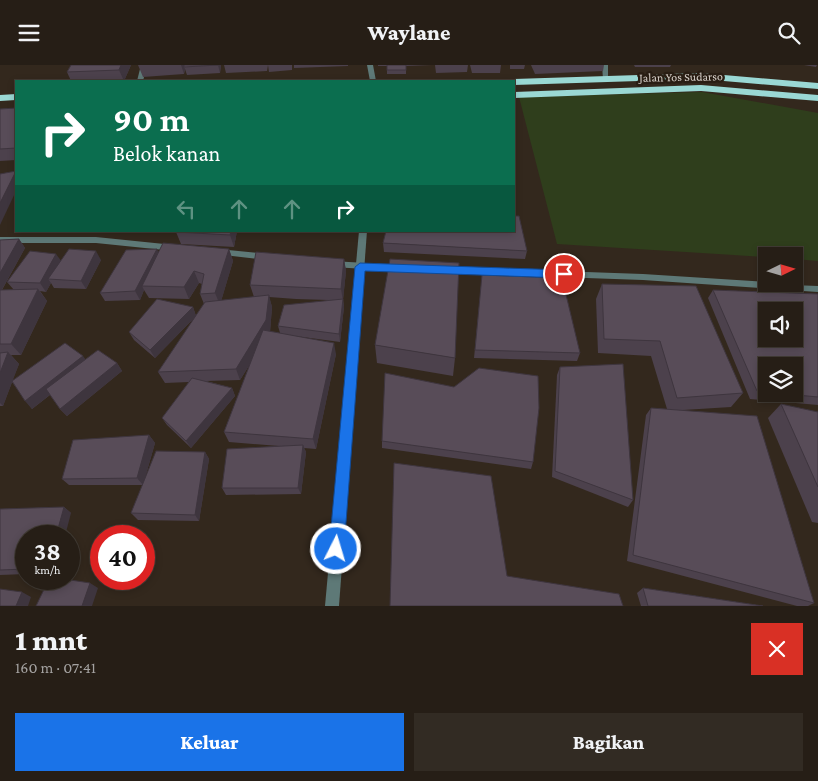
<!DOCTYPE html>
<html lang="id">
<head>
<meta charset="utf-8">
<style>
	body { margin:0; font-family:"Crimson Pro",serif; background:#322b23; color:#f1f3f6; height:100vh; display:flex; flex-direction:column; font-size:19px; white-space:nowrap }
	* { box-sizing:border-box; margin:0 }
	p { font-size:16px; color:#a4a2a1 }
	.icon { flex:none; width:28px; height:28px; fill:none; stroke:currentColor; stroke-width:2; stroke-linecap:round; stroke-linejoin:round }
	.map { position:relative; height:541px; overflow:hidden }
	.details { display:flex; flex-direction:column; background:#261e16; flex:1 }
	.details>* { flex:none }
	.hud { position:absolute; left:15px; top:15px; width:500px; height:152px; border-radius:0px; box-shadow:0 2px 8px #0003,0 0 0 1px #423c35; background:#0b6e4f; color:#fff; overflow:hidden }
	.needle { width:32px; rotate:85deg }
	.tools { position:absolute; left:758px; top:182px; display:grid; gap:10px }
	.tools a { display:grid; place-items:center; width:45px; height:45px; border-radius:0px; background:#261e16; box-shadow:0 2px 8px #0003,0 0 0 1px #423c35; font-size:25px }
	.speed { position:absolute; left:15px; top:460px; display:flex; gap:10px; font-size:25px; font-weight:700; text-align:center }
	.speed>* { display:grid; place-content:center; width:65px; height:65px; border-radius:50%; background:#261e16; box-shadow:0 2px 8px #0003,0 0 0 1px #423c35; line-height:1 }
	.speed small { font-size:12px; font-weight:400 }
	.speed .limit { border:8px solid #d22; background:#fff; color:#111 }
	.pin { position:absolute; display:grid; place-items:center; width:42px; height:42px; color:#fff; margin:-21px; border:2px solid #fff; border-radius:50%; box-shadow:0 1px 5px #0007 }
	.me { position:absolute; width:55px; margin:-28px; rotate:5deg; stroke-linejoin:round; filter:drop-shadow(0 0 4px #0008) }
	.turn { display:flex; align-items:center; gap:18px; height:105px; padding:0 15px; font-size:22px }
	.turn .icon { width:65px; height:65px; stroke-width:2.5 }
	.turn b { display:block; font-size:35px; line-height:42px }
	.lanes { display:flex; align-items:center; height:48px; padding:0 15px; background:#0003; justify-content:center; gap:25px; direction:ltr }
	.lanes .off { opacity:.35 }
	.round { display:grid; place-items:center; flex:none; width:52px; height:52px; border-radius:0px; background:#322b23 }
	.head { display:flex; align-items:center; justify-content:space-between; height:85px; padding:0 15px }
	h1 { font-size:30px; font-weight:800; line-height:38px }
	.action { display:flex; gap:10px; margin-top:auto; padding:10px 15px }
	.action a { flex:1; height:58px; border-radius:0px; background:#1a73e8; color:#fff; font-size:20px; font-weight:800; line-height:58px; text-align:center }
	.action a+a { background:#322b23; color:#f1f3f6 }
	header { display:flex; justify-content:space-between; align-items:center; height:65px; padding:0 15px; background:#261e16; font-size:22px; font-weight:800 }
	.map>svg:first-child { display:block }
	.green { fill:#2f3e1c }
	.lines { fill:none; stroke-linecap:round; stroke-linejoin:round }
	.minor { fill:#5e7977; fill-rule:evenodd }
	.tertiary { fill:#5e7977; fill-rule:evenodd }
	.trunk { fill:#9ad8d4; fill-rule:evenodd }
	.wall { fill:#4c414c; fill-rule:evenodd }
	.shaded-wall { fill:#3e353e }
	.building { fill:#584c58; stroke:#3e353e; fill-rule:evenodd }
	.route { fill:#1a73e8; stroke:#114b97 }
	.labels { text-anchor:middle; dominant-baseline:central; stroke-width:5; stroke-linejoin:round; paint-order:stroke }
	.far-street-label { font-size:12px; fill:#d7d0c9; stroke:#291e14 }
</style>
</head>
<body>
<header><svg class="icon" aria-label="menu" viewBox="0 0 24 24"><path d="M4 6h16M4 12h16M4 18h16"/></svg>Waylane<svg class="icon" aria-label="search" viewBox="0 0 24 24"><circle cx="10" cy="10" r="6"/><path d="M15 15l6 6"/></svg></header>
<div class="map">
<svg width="818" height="541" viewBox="0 0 818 541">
	<rect width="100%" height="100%" fill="#33281d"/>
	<polygon class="green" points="702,27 818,48 818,196 794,194 794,191 766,192 557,179 519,32"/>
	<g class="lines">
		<g class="minor">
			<polygon points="141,0 147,0 143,16 137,16"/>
			<polygon points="602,0 608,0 608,15 603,14"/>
			<polygon points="0,172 96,172 174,180 178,183 174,186 96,178 0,178"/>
			<polygon points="218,184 268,189 272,192 268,195 215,189 214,187"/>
			<polygon points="332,196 400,200 405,203 400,206 332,202 327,199"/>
			<polygon points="447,202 643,209 766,217 766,219 818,221 818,227 643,215 447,208 442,205"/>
		</g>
		<g class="tertiary">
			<polygon points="367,0 373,0 376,16 370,16"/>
			<polygon points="359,166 367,166 339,541 325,541"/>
		</g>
		<g class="trunk">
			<polygon points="701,8 818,18 818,24 701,14 514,20 514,16 510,16 514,14"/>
			<polygon points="701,20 818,30 818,36 701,26 514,33 514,27"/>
			<polygon points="16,29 16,35 0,36 0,30"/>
		</g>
	</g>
	<g class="wall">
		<polygon points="131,0 124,16 71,16 67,7"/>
		<polygon points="138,0 221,0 220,8 187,10 185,4 184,9 143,12"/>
		<polygon points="224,0 268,0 267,6 226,8"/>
		<polygon points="268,0 292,0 292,5 269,7"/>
		<polygon points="294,0 348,0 348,1 294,3"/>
		<polygon points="378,0 432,0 406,1 406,9 387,9 387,1 378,1"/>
		<polygon points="435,0 468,0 467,7 436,8"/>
		<polygon points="470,0 501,0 500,8 472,8"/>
		<polygon points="510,0 525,0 524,4 510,4"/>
		<polygon points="531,0 604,0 603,6 535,9"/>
		<polygon points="634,0 671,0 670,2 635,2"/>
		<polygon points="804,0 817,0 816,2"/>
		<polygon points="16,43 16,95 0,96 0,44"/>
		<polygon points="237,166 234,182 181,179 176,167"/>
		<polygon points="19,174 25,183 2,225 14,225 7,217 61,196 101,195 86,224 54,223 51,218 46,227 40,226 47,236 21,290 11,290 19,299 12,316 86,294 117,298 122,306 67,351 60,344 50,330 32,344 12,317 3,341 0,341 0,175"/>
		<polygon points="383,178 527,186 525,194 384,187"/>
		<path d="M229 184 233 196 221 236 254 232 250 220 344 194 346 206 343 234 344 242 340 277 295 271 336 289 316 384 304 383 306 387 301 429 226 430 222 423 279 381 229 377 224 367 250 299 240 315 206 316 232 323 235 331 191 383 167 360 162 353 189 317 165 318 158 307 196 251 155 293 134 275 129 267 193 242 196 251 204 239 200 229 202 219 199 218 189 234 149 233 144 225 140 235 105 236 100 228 158 188ZM269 232 296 234 328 235 278 261 280 268 270 267 272 242Z"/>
		<polygon points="482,210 580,288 577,296 474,293"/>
		<polygon points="602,219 743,328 731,342 683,345 814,538 808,541 797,541 627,496 646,350 651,343 667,344 651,291 598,288 596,234"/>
		<path d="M713 225 818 229V340L750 334 708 233ZM766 301 794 329H766Z"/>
		<polygon points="375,280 455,293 453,311 377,298"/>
		<polygon points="560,302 633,435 628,442 552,412 557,310"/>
		<polygon points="454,322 533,397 531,404 382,383 382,376"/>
		<polygon points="781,339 818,347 818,458 812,457 768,353"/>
		<polygon points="149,370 155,378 143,420 69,420 62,414"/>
		<polygon points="205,387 209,394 199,456 138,455 131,448"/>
		<polygon points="64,442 71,448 26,471 26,509 0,510 0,444"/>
		<polygon points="643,523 763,541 641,541 637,528"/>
	</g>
	<g class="shaded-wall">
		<polygon points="121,0 131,0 124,16 119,5"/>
		<polygon points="181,0 185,0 184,2 185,4 184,9"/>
		<polygon points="218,0 221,0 220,8"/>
		<polygon points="16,106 16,126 0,160 0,138"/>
		<polygon points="231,166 237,166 234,182 230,170"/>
		<polygon points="19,174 25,183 0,228 0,208"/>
		<polygon points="157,184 161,193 142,221 144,225 140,235 135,226"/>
		<polygon points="229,184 233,196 220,240 215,228"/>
		<polygon points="96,186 101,195 86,224 81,216"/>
		<polygon points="56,189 62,197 48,214 51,218 46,227 40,218"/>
		<polygon points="344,194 346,206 343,236 341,224"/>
		<polygon points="194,206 199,218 189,234 184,222"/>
		<polygon points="38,224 47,236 21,290 11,279"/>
		<polygon points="269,230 272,242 270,267 240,315 236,304"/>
		<polygon points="343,234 344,242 340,277 339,269"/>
		<polygon points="193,242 196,251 155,293 150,285"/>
		<polygon points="334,278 336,289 316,384 313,374"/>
		<polygon points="8,287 19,299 3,341 0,338 0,308"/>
		<polygon points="83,291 89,299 32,344 25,336"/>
		<polygon points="117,298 122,306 67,351 60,344"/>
		<polygon points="232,323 235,331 191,383 186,376"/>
		<polygon points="149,370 155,378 143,420 137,413"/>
		<polygon points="303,380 306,387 301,429 298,423"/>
		<polygon points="205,387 209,394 199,456 195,450"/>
		<polygon points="64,442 71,448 65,471 56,471"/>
		<polygon points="90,518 98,523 92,541 82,541"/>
		<polygon points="22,527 31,532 28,541 16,541"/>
	</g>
	<g class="building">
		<polygon points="71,0 121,0 119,5 67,7"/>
		<polygon points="184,0 218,0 184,2"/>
		<rect x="387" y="0" width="19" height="5"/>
		<polygon points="16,43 16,83 0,84 0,44"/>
		<polygon points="16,106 0,138 0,109"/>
		<polygon points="514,151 519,151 527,186 383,178 386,166 514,166"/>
		<polygon points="176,166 231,166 230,170 176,167"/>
		<polygon points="19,174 0,208 0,175"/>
		<polygon points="163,178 229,184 215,228 200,229 204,209 194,206 184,222 142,221"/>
		<polygon points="69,184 96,186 81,216 48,214"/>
		<polygon points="157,184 135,226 100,228 126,185"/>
		<polygon points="30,186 56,189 40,218 7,217"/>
		<polygon points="256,187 344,194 341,224 250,220"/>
		<polygon points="390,194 459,198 455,293 375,280"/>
		<polygon points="482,210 562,213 580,288 475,285"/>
		<polygon points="602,219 696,221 743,328 677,333 660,276 604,274"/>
		<polygon points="38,224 11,279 0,279 0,225"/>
		<path d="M713 225 818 229V332L786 329H794V301H766V327L757 326ZM766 246H794V274H766Z"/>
		<polygon points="269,230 266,255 236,304 158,307 205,237"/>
		<polygon points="157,234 193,242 150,285 129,267"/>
		<polygon points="343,234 339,269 278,261 284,240"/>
		<polygon points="263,265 334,278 313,374 224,367"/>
		<polygon points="65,278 83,291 25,336 12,316"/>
		<polygon points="98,285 117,298 60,344 46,324"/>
		<polygon points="8,287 0,308 0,288"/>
		<polygon points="623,299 633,435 555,406 560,302"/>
		<polygon points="479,303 538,311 539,343 533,397 382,376 385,308 454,322"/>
		<polygon points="192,313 232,323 186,376 162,353"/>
		<polygon points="781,339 818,347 818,422"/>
		<polygon points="651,343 757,351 814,538 633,490"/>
		<polygon points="149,370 137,413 62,414 73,375"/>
		<polygon points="303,380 298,423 222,423 227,384"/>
		<polygon points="156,386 205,387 195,450 131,448"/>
		<polygon points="394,398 491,411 507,511 619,529 623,541 390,541"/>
		<polygon points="64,442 56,471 26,471 26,504 0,505 0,444"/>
		<polygon points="49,514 64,514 90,518 82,541 36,541"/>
		<polygon points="643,523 763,541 648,541"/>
		<polygon points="0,524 22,527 16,541 0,541"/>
	</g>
	<polygon class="route" points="360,198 564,205 569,209 564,213 365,206 344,484 341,490 336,492 331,490 329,484 355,202"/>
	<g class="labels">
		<g class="far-street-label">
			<text transform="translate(681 12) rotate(-1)">Jalan Yos Sudarso</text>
		</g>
	</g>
</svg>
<div class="tools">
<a><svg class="needle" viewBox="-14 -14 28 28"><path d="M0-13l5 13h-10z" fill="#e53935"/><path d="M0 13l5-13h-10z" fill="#a4a2a1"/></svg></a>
<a><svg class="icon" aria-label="sound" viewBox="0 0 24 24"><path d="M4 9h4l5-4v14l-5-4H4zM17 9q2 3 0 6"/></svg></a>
<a><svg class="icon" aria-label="layers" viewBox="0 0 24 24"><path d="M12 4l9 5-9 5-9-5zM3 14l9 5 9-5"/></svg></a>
</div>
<div class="speed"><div>38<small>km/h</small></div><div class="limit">40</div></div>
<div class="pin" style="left:564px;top:209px;background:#d93025"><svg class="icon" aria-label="arrive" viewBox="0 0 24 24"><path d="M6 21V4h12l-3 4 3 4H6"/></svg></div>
<svg class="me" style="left:336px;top:484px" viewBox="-20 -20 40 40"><circle r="17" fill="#1a73e8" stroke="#fff" stroke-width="3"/><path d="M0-11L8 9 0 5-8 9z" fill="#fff"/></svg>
<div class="hud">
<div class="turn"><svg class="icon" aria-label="right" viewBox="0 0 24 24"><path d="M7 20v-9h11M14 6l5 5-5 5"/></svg><div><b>90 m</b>Belok kanan</div></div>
<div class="lanes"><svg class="icon off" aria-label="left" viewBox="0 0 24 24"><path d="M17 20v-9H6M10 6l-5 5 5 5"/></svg><svg class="icon off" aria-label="ahead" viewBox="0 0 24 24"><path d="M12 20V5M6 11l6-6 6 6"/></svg><svg class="icon off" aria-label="ahead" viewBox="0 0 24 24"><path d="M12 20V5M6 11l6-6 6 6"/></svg><svg class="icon" aria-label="right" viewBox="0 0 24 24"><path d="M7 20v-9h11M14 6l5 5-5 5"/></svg></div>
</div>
</div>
<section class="details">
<div class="head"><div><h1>1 mnt</h1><p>160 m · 07:41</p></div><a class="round" style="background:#d93025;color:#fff"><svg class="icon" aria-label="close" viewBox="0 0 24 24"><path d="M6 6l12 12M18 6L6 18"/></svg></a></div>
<div class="action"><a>Keluar</a><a>Bagikan</a></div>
</section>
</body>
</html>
